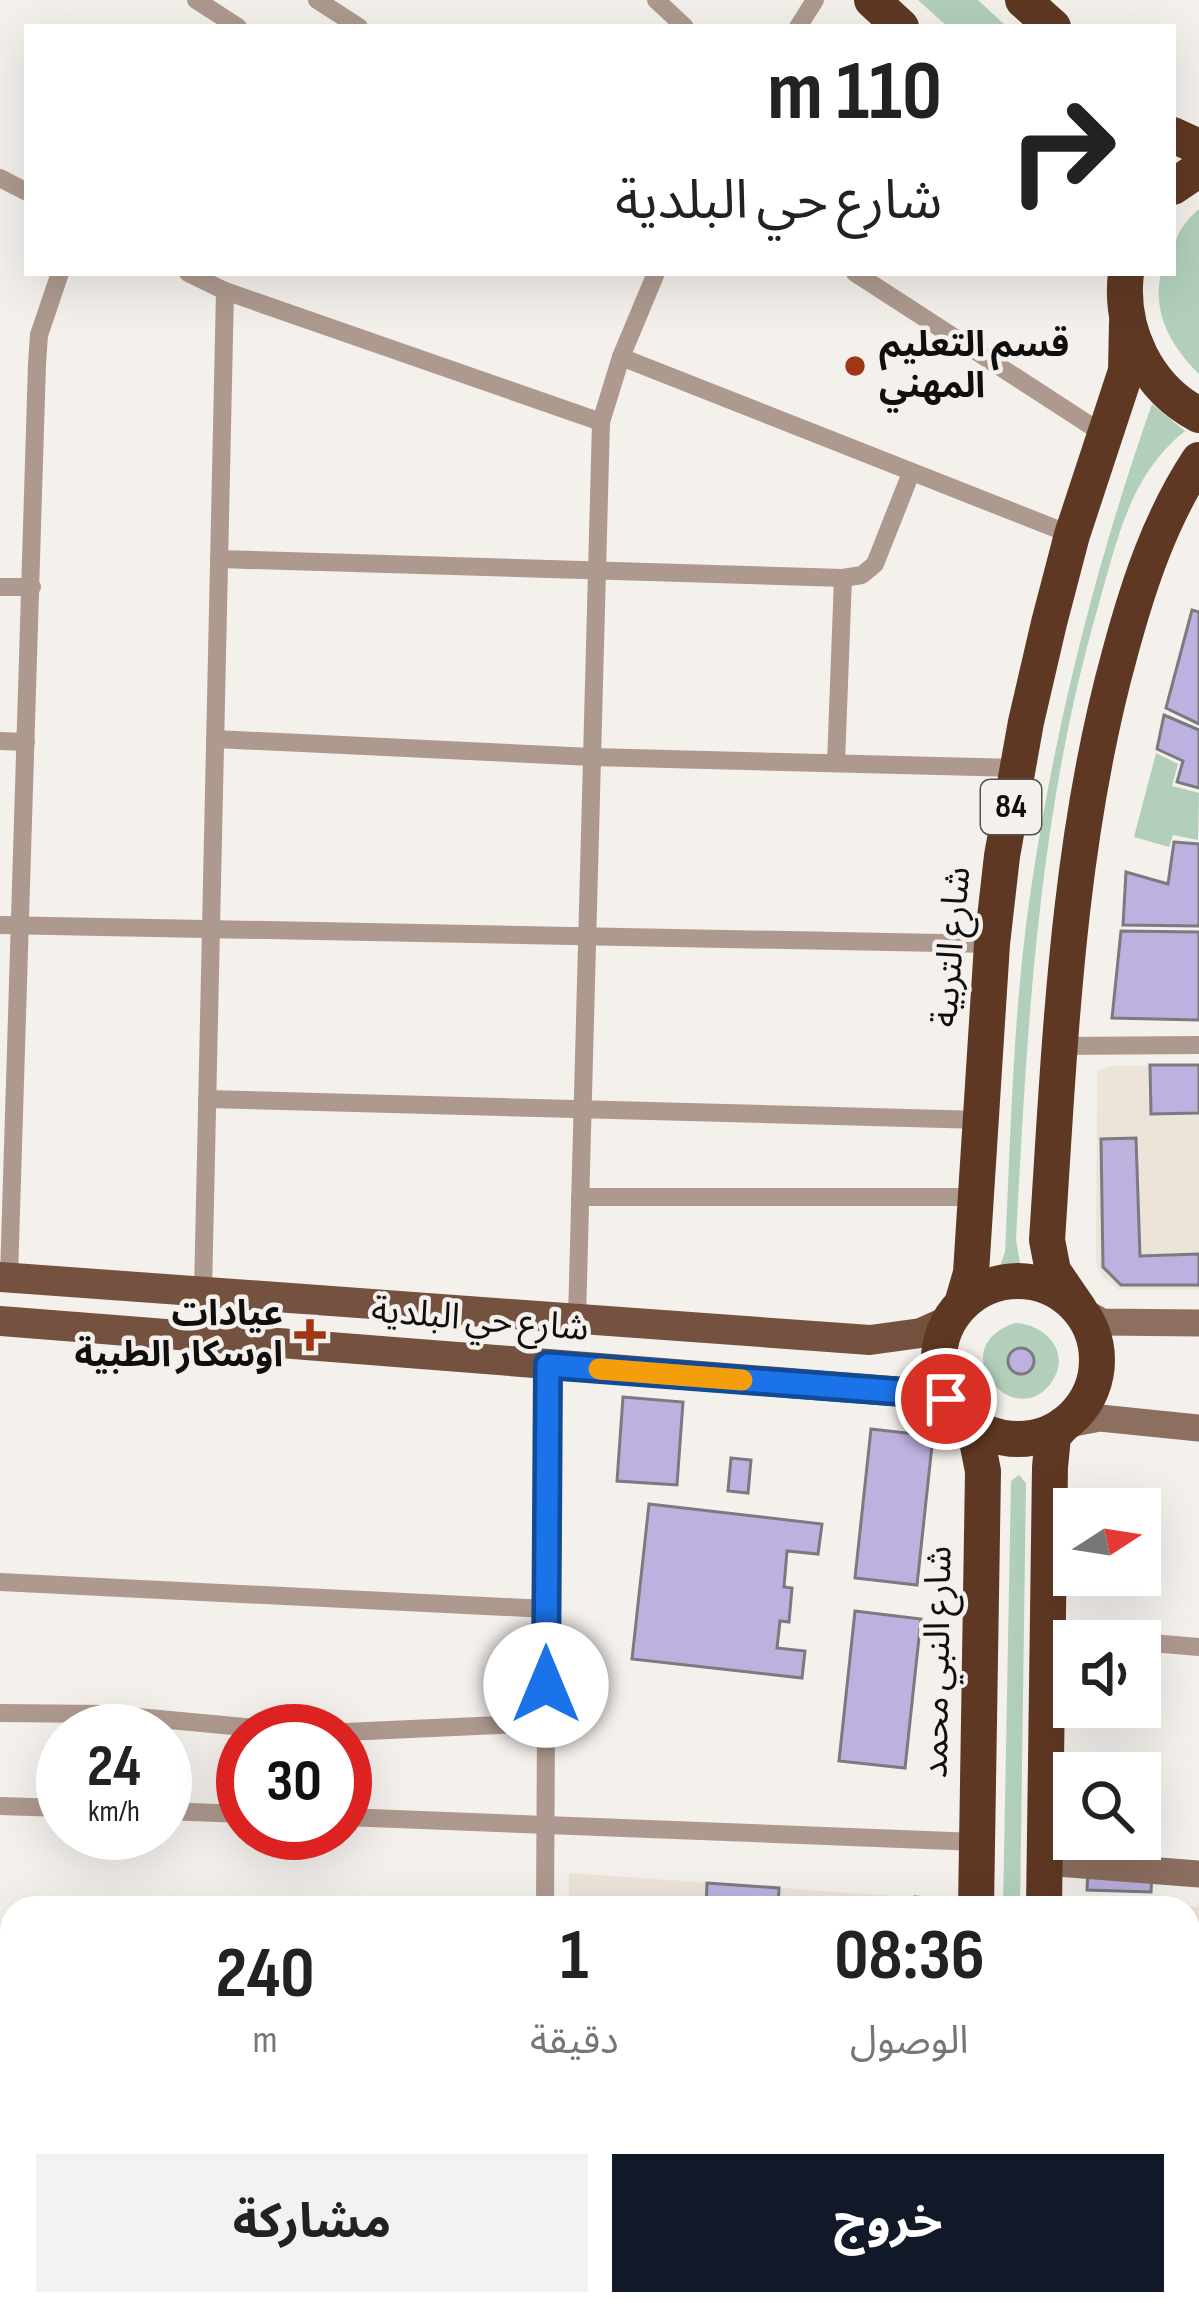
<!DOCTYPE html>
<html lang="ar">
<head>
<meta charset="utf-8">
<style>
	body { margin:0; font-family:"Sofia Sans Condensed","Noto Sans Arabic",sans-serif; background:#f2f2f2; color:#222; direction:rtl; height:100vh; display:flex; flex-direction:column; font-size:45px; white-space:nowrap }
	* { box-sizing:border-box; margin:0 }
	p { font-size:39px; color:#767676 }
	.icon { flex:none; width:66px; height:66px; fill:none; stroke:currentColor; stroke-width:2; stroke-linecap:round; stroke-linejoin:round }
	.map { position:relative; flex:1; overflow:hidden; direction:ltr }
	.drawer { position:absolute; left:0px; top:1896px; width:1200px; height:420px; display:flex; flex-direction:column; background:#fff; border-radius:36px 36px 0 0; box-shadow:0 12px 48px #0002; direction:rtl }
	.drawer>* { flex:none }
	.banner { position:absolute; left:24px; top:24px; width:1152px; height:252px; border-radius:0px; box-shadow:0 12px 48px #0002; direction:rtl; background:#fff; color:#222; overflow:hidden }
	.needle { width:78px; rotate:78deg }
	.buttons { position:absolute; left:1053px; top:1488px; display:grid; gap:24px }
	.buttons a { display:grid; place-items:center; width:108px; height:108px; border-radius:0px; background:#fff; box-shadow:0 12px 48px #0002; font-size:60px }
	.speed { position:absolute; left:36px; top:1704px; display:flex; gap:24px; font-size:60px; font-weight:700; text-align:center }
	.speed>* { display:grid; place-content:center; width:156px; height:156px; border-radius:50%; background:#fff; box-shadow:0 12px 48px #0002; line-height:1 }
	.speed small { font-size:30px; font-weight:400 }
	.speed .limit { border:18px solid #d22; background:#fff; color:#111 }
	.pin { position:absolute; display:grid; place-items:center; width:102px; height:102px; color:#fff; margin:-51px; border:6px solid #fff; border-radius:50%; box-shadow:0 3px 12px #0007 }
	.me { position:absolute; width:132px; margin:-66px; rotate:0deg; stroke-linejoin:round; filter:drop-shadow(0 0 9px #0008) }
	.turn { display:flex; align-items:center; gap:42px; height:252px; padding:0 36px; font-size:54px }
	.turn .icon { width:156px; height:156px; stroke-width:2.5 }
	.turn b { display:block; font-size:84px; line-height:102px }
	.eta { display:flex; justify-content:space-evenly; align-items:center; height:204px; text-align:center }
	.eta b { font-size:72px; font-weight:700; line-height:84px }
	.action { display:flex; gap:24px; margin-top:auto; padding:24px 36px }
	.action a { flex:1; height:138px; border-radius:0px; background:#111827; color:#fff; font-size:48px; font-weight:700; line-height:138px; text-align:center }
	.action a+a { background:#f2f2f2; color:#222 }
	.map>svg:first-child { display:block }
	.built { fill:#ece3d9 }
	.green { fill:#b2cfbc }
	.building { fill:#bcb1df; stroke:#7b7a7f; stroke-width:3 }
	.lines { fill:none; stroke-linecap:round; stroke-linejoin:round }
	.street { stroke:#ae998e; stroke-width:18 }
	.secondary { stroke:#8d6f60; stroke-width:27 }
	.primary { stroke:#75513f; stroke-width:30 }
	.highway { stroke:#5f3823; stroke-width:36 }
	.route-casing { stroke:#114b97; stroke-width:30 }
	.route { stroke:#1a73e8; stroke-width:21 }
	.slow { stroke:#f59e0b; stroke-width:21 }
	.poi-dot { fill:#9e3715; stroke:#f4f0ec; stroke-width:4.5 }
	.labels { text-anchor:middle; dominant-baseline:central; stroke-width:9; stroke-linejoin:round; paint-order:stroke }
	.shield { fill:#f4f0ec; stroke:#545251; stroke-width:3 }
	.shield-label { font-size:33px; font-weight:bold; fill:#100f0e }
	.poi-label { font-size:36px; font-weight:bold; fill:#100f0e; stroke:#f4f0ec; text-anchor:start }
	.street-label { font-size:36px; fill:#100f0e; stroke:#f4f0ec }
</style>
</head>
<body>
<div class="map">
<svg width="1199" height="2316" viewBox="0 0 1199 2316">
	<rect width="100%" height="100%" fill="#f4f0ec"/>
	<g class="built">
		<polygon points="1199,1065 1199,1290 1119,1290 1102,1276 1096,1262 1097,1071 1111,1066"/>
		<polygon points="569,1873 937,1899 936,1908 569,1908"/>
		<polygon points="1102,1901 1199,1907 1199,2122 1188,2122 1188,1908 1093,1908"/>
	</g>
	<g class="green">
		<polygon points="918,0 978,0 1007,27 948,27"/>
		<path d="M1199 209V374C1171 346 1152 314 1161 273H1173C1173 243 1175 230 1199 209Z"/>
		<path d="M1152 404 1185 431C1129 476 1117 541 1098 607 1038 814 1027 1027 1016 1240L1020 1263 1000 1266 1005 1252C1011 1131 1013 1008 1031 889 1056 722 1096 563 1152 404Z"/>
		<polygon points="1156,753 1178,764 1172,786 1199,793 1198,840 1173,835 1169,847 1134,837"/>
		<path d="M1015 1323C1044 1324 1071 1351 1053 1380 1017 1437 939 1349 1015 1323Z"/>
		<polygon points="1019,1475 1026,1483 1020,1908 1003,1908 1011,1481"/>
	</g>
	<g class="building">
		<polygon points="1192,610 1199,612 1199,724 1166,708"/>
		<polygon points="1164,715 1199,730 1199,788 1177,782 1183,761 1157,749"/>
		<polygon points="1174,842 1199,844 1199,926 1123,925 1126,872 1168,884"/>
		<polygon points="1121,931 1199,932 1199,1020 1112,1018"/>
		<polygon points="1150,1065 1199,1065 1199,1113 1151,1114"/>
		<polygon points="1136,1138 1140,1256 1199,1254 1199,1285 1121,1285 1103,1267 1101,1139"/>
		<circle cx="1021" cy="1361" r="13"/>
		<polygon points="623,1397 683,1402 677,1485 617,1481"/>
		<polygon points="871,1429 933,1436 917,1585 855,1578"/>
		<polygon points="731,1458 751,1460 748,1493 728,1491"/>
		<polygon points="649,1504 822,1524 818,1554 787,1551 784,1587 792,1588 789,1622 780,1621 777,1648 805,1651 802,1678 632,1659"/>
		<polygon points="855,1611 921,1619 905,1768 839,1761"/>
		<polygon points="1089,1848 1153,1850 1151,1892 1087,1890"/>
		<polygon points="707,1883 779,1888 778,1908 706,1908"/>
		<polygon points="915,1897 937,1899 936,1908 914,1908"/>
		<polygon points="1188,1977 1199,1978 1199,2005 1188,2005"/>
		<polygon points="1188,2101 1199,2102 1199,2115 1188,2114"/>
	</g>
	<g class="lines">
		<g class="street">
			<polyline points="196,0 238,27"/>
			<polyline points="317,0 359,27"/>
			<polyline points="656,0 685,27"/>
			<polyline points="798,27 815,0"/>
			<polyline points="0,178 27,192"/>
			<polyline points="188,273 225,291 601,422"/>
			<polyline points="855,273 1105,435"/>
			<polyline points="621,357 1072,535"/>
			<polyline points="219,559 843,578 862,575 875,564 911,473"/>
			<polyline points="0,587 32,587"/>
			<polyline points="215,739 592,757 1017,768"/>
			<polyline points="0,741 26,742"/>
			<polyline points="836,763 843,578"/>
			<polyline points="0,925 992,944"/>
			<polyline points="1059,1046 1199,1045"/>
			<polyline points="207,1099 981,1120"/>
			<polyline points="580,1197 976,1197"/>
			<polyline points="9,1277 37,364 39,335 60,273"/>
			<polyline points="203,1292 225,291"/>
			<polyline points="577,1319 601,422 621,357 656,273"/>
			<polyline points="0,1582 547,1609"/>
			<polyline points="1047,1635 1125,1641"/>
			<polyline points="1140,1642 1199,1647"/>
			<polyline points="0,1713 106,1714 287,1731"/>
			<polyline points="345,1732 546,1723"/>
			<polyline points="0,1806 63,1808"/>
			<polyline points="165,1811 243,1814"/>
			<polyline points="345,1817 977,1842"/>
			<polyline points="545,1908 548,1365"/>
			<polyline points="0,1953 12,1954"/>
		</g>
		<g class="secondary">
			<polyline points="1079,1309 1102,1322 1199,1323"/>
			<polyline points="1063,1425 1100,1418 1199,1428"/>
			<polyline points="1044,1862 1199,1874"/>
		</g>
		<g class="primary">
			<polyline points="0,1277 870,1340 921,1333 950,1320"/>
			<polyline points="0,1321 917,1393 951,1402"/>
			<polyline points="0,2296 12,2296"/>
		</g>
		<g class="highway">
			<polyline points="872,0 901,27"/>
			<polyline points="1023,0 1053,27"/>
			<polyline points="1173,135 1199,147"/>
			<polyline points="1173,187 1199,169"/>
			<path d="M1126 273C1119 330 1147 388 1199 415"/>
			<circle cx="1018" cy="1360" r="79"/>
			<polyline points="962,1304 971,1273 992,944 1002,856 1026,722 1049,623 1072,535 1126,371 1127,323"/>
			<path d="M1079 1309 1053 1271 1047 1240C1060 1044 1067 844 1120 653 1138 586 1160 519 1199 460"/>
			<polyline points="967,1421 976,1436 983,1471 976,1908"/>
			<polyline points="1044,1908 1050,1467 1053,1436 1063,1425"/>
			<polyline points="1069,2304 1070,2316"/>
			<polyline points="932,2316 934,2304"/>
		</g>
	</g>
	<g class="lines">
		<g class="route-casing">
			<polyline id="route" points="546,1685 548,1365 916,1393 946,1399"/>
		</g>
		<use href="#route" class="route"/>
		<polyline class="slow" points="599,1369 742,1380"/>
	</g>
	<g class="poi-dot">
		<circle cx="855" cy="366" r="12"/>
		<path d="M304 1317h12v12h12v12h-12v12h-12v-12h-12v-12h12z"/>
	</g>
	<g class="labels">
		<rect class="shield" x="981" y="780" width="60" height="54" rx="9"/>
		<g class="shield-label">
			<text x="1011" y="807">84</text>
		</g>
		<g class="poi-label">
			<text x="879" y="345">قسم التعليم<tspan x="879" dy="41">المهني</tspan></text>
			<text x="283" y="1314" text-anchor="end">عيادات<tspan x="283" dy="41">اوسكار الطبية</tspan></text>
		</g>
		<g class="street-label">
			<text transform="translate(952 947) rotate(-85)">شارع التربية</text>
			<text transform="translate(480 1320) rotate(5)">شارع حي البلدية</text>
			<text transform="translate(938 1662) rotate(-89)">شارع النبي محمد</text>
		</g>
	</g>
</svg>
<div class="buttons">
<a><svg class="needle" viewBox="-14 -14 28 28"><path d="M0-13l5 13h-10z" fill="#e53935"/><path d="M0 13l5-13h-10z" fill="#767676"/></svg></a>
<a><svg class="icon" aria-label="sound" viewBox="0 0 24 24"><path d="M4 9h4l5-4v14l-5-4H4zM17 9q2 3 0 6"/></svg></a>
<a><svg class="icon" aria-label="search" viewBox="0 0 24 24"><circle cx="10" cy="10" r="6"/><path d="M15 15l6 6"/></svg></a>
</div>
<div class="speed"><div>24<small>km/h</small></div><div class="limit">30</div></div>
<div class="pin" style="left:946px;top:1399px;background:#d93025"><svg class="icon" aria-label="arrive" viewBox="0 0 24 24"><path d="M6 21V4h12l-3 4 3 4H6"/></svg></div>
<svg class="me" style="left:546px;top:1685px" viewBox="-20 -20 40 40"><circle r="19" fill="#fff"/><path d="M0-13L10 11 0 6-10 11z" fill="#1a73e8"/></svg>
<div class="banner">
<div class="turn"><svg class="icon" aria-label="right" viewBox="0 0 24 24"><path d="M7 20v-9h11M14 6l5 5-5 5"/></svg><div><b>110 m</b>شارع حي البلدية</div></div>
</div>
<section class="drawer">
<div class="eta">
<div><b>08:36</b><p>الوصول</p></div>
<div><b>1</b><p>دقيقة</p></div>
<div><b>240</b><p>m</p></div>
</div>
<div class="action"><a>خروج</a><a>مشاركة</a></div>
</section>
</div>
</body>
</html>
